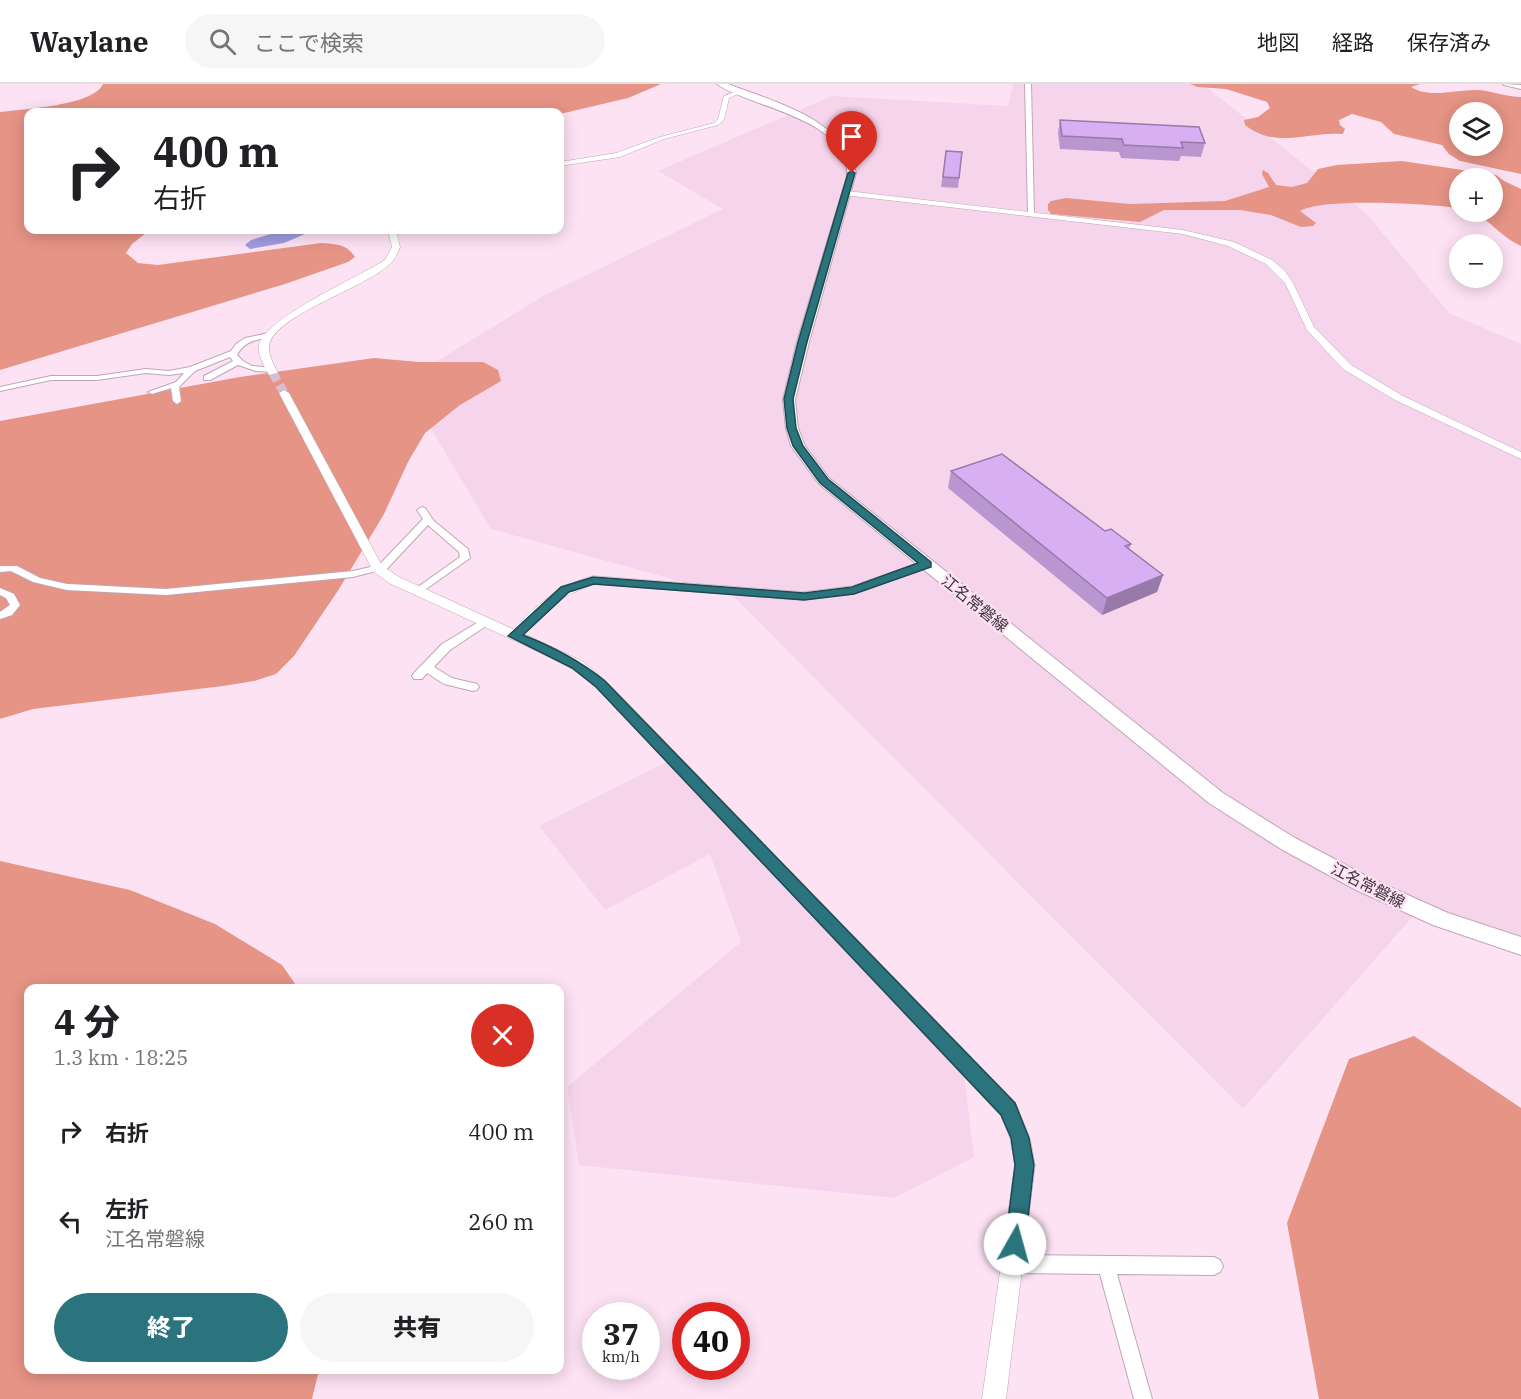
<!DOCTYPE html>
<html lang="ja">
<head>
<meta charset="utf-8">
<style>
	body { margin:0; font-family:"IBM Plex Serif","Noto Sans JP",serif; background:#f6f6f6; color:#202124; height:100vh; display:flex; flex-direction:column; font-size:22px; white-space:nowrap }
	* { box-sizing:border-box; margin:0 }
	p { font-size:20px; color:#757577 }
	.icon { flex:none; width:33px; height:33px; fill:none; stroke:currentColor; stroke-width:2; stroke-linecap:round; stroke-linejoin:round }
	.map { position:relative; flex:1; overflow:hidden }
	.side { position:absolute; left:24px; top:900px; width:540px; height:390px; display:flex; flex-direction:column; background:#fff; border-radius:12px; box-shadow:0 3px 15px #0003 }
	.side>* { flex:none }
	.top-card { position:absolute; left:24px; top:24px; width:540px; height:126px; border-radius:12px; box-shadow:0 3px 15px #0003; background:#fff; color:#202124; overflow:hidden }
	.fabs { position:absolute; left:1449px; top:18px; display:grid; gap:12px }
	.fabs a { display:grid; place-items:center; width:54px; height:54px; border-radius:50%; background:#fff; box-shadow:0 3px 15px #0003; font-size:30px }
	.speed { position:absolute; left:582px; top:1218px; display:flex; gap:12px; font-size:30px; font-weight:700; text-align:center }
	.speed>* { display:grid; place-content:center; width:78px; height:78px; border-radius:50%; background:#fff; box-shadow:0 3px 15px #0003; line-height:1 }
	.speed small { font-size:15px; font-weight:400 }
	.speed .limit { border:9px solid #d22; background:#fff; color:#111 }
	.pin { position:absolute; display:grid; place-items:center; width:51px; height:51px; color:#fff; margin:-62px -26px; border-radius:50% 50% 50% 0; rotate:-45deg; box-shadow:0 0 6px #0007 }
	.pin .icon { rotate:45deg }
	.me { position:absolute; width:66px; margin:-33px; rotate:7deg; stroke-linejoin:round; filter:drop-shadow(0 0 4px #0008) }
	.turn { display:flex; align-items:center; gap:21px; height:126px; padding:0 30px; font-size:27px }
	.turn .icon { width:78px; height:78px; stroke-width:2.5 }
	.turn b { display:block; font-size:42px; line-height:51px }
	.round { display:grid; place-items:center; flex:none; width:63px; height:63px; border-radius:32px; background:#f6f6f6 }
	.summary { display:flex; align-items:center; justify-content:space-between; height:102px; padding:0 30px }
	h1 { font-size:36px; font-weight:800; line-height:45px }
	.action { display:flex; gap:12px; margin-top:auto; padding:12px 30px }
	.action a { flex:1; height:69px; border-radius:36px; background:#2b737d; color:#fff; font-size:24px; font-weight:800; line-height:69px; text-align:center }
	.action a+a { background:#f6f6f6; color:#202124 }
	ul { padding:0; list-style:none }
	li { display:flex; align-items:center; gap:18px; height:90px; padding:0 30px }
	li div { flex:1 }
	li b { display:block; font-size:22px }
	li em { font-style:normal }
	header { display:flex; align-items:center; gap:36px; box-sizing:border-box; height:84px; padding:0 30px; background:#fff; border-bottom:2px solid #e0e0e0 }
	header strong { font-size:28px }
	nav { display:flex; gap:33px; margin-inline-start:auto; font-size:21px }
	.search { width:420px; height:54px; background:#f6f6f6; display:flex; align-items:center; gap:15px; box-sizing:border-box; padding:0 21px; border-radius:33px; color:#757577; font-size:22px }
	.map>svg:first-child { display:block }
	.built { fill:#f6d5ec }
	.forest { fill:#e69486; fill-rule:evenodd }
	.water { fill:#9f9ce3 }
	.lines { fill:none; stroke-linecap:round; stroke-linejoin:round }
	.tertiary-tunnel { stroke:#d7bfcf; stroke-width:9; stroke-dasharray:9 4.5; stroke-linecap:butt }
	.minor-casing { stroke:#bfa5b7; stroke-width:2 }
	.tertiary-casing { stroke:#bfa5b7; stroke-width:1 }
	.primary-casing { stroke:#bfa5b7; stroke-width:2 }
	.minor { fill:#fff; fill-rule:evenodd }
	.tertiary { fill:#fff; fill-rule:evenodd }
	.primary { fill:#fff; fill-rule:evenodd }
	.wall { fill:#ba96d0 }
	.shaded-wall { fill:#977aa9 }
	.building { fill:#d8aff2; stroke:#977aa9; stroke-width:1.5 }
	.route { fill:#2b737d; stroke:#1c4b51; stroke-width:1.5 }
	.labels { text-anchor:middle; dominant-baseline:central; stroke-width:4.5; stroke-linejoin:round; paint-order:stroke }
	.street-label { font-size:16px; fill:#40353d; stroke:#fde2f4 }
</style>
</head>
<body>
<header>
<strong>Waylane</strong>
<div class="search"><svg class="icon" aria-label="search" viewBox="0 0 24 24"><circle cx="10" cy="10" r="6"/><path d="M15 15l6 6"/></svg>ここで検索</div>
<nav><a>地図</a><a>経路</a><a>保存済み</a></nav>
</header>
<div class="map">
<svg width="1521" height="1315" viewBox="0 0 1521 1315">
	<rect width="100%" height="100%" fill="#fde2f4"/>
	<g class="built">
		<polygon points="1013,0 1202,0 1365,128 1449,229 1521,260 1521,866 1415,830 1243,1025 733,512 491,445 403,298 545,211 723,125 658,87 832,12 1008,22"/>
		<polygon points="668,677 964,990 974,1073 894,1114 579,1081 567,1003 741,858 710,770 605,826 539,742"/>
	</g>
	<g class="forest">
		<path d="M103 0H661L628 14 560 30 28 28V146H150L132 160 126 169 138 179 158 181 321 159C335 160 347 160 355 173L348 178 285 200 0 286V28C23 25 93 22 103 0Z"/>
		<path d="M1190 0H1420L1411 3C1430 15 1457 5 1478 6 1493 7 1506 13 1521 13V90L1460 77 1449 70 1442 61 1394 50 1381 38 1352 30 1339 36 1340 41 1345 45 1343 50C1307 47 1277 66 1245 41L1244 36 1258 33 1270 24 1267 18 1226 5 1198 3ZM1492 28V62H1460V28Z"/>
		<path d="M1402 77 1496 91 1504 97 1521 105V162C1502 154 1491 137 1473 128H1492V94H1460L1459 124C1431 120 1323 113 1300 127L1316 139 1313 142 1301 143 1271 131 1240 126H1164L1140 138 1051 130 1048 126V120L1051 117 1066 114 1130 120 1225 117 1269 103 1262 90 1263 86 1268 89 1276 101 1292 103 1307 99 1318 85 1337 81Z"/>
		<polygon points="374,274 419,278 483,278 498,286 501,297 460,321 425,349 408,378 384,430 339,505 294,572 276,590 254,597 223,602 33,625 0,635 0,337 240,293"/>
		<polygon points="0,777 130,806 215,840 282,881 298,904 28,904 28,1286 319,1286 312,1315 0,1315"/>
		<polygon points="1414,952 1521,1024 1521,1315 1319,1315 1287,1139 1349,975"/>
	</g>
	<polygon class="water" points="284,146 323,146 305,150 284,159 250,165 245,161 251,156"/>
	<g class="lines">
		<polyline class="tertiary-tunnel" points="273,289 284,309"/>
		<g class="minor-casing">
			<g id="minor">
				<polygon points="1025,0 1031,0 1034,130 1031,132 1028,130"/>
				<polygon points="1503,0 1521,1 1521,5 1504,1"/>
				<path d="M269 249H272V253C258 255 244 257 237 271L243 277 252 282 275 284V288L256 287 238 281 210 296H204V292L233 277 230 273 195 287 179 303 181 317 177 320 173 317 171 304 152 310 148 308 176 298 184 289 169 291 146 289 97 296H51L0 307V303L51 292H97L146 285 169 287 190 283 231 267 236 260 245 254Z"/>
				<polygon points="422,423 425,424 434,437 468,465 470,474 419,510 415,509 414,507 415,505 460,473 459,468 428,441 384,488 376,487 353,493 166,511 67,506 33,498 11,487 0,488 0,482 17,482 40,494 67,500 166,505 353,487 379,481 423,435 417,426"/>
				<polygon points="0,504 14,510 20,521 12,531 0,535 0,528 10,521 6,514 0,511"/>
				<polygon points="485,534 489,536 490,538 489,540 450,566 434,583 452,594 477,600 479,603 477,606 473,607 444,600 427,589 422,595 414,595 412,592 414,589 442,560"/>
				<polygon points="1013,1171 1214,1173 1220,1176 1223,1182 1220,1188 1214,1191 1117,1190 1152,1315 1134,1315 1100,1190 1013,1189 1007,1186 1004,1180 1007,1174"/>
			</g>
		</g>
		<g class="tertiary-casing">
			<g id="tertiary">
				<polygon points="737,7 742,8 729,14 724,36 718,41 664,55 620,73 560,82 560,78 616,69 660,53 714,39 718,35 724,12"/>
				<polygon points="847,107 1183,146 1234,158 1272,176 1285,187 1293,199 1314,243 1351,281 1403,312 1521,368 1521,375 1395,316 1343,285 1307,246 1285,199 1266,180 1228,162 1183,150 844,111 843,109"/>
				<path d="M388 146H396L400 163C398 168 395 175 391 179 366 204 282 228 270 258 266 268 274 280 278 289L269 291C265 283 257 271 259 261 266 233 359 193 385 176L392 163Z"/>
				<path d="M284 306 289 309 382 482 399 493 513 545C537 521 559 501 593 492L804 508 852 502 923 477H931L933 480 931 483 854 510 804 516 593 500 564 513 524 550 582 577 606 597 1015 1018 1030 1054 1035 1081 1006 1315H982L1015 1081 1010 1054 1001 1032 596 603 572 583 389 499 373 487 279 309Z"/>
			</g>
		</g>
		<g class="primary-casing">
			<path id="primary" d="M717 0H728C774 18 843 34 856 89L809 258 795 316 798 344 805 362 829 394 1223 709 1295 754 1370 794 1448 829 1521 853V871L1433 841 1356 806 1281 765 1209 719 819 400 791 362 786 344 783 316 797 258 842 109C844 102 848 94 847 86 841 32 751 24 717 0Z"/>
		</g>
		<use href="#minor" class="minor"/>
		<use href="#tertiary" class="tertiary"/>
		<use href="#primary" class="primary"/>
	</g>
	<g class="wall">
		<polygon points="1060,36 1205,59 1201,73 1181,72 1179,77 1121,74 1119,68 1060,65 1058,49"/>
		<polygon points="946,67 962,68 958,104 941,103"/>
		<polygon points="951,387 1131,460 1129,465 1163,491 1157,508 1102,531 948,404"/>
	</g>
	<polygon class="shaded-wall" points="1163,491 1157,508 1102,531 1107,514"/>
	<g class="building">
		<polygon points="1060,36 1199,43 1205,59 1181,58 1183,64 1124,61 1122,55 1062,52"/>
		<polygon points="946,67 962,68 959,94 943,93"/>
		<polygon points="1002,370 1105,447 1111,445 1131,460 1125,462 1163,491 1107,514 951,387"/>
	</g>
	<path class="route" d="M852 87 855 89 807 258 793 315 796 344 803 362 828 395 931 478V483L854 510 804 516 594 500 569 508 523 551C554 563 579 576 605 597L1015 1019 1029 1054 1034 1081 1025 1160 1022 1167 1015 1170 1008 1167 1005 1160 1015 1081 1011 1054 1001 1031 596 603 572 584 508 552 561 503 593 493 804 509 852 503 918 479 820 399 793 362 787 344 784 315 798 258 848 89Z"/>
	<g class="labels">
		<g class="street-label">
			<text transform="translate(975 519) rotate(39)">江名常磐線</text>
			<text transform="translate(1368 801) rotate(27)">江名常磐線</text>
		</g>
	</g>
</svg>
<div class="fabs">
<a><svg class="icon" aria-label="layers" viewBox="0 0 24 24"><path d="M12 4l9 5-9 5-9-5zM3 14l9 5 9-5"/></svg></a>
<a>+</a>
<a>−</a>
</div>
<div class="speed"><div>37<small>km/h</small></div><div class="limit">40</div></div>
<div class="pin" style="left:852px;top:89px;background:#d93025"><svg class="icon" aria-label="arrive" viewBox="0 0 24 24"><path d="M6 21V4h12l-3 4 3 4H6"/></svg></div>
<svg class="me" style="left:1015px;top:1160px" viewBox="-20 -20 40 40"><circle r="19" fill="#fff"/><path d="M0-13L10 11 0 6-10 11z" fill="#2b737d"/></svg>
<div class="top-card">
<div class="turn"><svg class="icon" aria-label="right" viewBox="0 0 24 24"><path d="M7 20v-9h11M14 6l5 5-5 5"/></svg><div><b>400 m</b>右折</div></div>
</div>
<section class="side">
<div class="summary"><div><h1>4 分</h1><p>1.3 km · 18:25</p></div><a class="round" style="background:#d93025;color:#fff"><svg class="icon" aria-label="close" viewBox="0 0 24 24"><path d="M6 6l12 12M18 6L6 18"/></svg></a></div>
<ul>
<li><svg class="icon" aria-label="right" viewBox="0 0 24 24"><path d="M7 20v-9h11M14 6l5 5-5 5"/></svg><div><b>右折</b></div><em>400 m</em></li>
<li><svg class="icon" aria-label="left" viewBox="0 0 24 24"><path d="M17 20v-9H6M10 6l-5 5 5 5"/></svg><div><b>左折</b><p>江名常磐線</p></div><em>260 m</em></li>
</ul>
<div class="action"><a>終了</a><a>共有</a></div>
</section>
</div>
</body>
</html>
